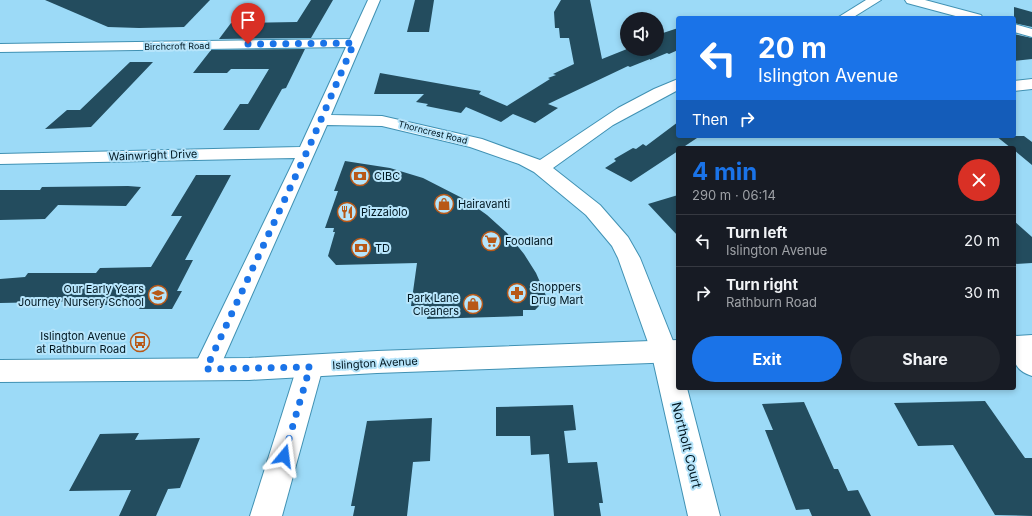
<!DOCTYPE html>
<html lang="en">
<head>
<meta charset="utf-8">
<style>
	body { margin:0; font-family:Inter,sans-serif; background:#20242c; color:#f1f3f6; height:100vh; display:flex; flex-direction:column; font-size:15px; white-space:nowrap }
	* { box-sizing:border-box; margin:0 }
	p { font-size:13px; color:#9ea1a6 }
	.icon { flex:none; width:22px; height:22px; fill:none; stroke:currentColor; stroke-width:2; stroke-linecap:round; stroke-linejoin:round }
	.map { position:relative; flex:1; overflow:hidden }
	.side { position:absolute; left:676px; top:146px; width:340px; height:244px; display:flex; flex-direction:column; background:#171b24; border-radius:4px; box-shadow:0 2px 6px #0003 }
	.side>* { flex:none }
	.hud { position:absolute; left:676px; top:16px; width:340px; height:122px; border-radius:4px; box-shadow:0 2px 6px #0003; background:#1a73e8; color:#fff; overflow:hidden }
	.tools { position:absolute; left:620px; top:12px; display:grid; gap:8px }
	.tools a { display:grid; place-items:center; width:44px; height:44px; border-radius:50%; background:#171b24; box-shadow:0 2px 6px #0003; font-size:20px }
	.pin { position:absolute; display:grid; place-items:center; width:34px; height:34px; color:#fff; margin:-41px -17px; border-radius:50% 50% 50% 0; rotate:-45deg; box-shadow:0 0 4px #0007 }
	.pin .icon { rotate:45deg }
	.me { position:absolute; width:44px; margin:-22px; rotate:16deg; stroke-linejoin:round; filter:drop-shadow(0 0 3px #0008) }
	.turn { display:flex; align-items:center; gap:14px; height:84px; padding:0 16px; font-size:18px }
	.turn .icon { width:52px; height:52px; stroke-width:2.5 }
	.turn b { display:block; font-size:28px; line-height:34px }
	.then { display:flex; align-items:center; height:38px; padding:0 16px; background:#0003; gap:8px; font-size:15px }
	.round { display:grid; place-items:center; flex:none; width:42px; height:42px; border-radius:21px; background:#20242c }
	.headline { display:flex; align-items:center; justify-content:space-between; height:68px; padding:0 16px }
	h1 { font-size:24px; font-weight:700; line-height:30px; color:#1a73e8 }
	.primary-button { display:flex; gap:8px; margin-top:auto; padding:8px 16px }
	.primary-button a { flex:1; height:46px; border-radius:24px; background:#1a73e8; color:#fff; font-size:16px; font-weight:700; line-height:46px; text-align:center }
	.primary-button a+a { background:#20242c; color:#f1f3f6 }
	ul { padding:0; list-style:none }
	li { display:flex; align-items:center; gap:12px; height:52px; padding:0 16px; border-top:1px solid #363941 }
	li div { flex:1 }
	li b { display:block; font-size:15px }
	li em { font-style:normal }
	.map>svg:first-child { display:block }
	.building { fill:#234c5e }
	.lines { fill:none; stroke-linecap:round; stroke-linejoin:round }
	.minor-casing { stroke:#4091b3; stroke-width:2 }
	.major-casing { stroke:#4091b3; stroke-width:2 }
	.minor { fill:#fff; fill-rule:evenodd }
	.major { fill:#fff; fill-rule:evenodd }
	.route { stroke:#1a73e8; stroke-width:7; stroke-dasharray:0 12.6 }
	.labels { text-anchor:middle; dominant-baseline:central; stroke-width:4; stroke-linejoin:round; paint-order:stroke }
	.far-street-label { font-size:9px; fill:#001721; stroke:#b7e5fb }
	.street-label { font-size:11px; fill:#001721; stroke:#b7e5fb }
	.poi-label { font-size:11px; fill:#001721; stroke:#b7e5fb; text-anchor:start }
	.near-street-label { font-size:13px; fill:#001721; stroke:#b7e5fb }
</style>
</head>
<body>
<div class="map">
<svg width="1032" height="516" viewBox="0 0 1032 516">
	<rect width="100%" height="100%" fill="#9cdaf7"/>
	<g class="building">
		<polygon points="45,0 210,0 184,27 139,28 108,27"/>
		<polygon points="311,0 333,0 311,38 219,39 231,23 297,22"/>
		<polygon points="415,0 434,0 429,32 407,32"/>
		<polygon points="561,0 590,0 602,59 627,49 657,49 657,35 678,28 678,50 669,54 667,53 650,60 650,59 630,67 628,66 548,104 558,108 535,123 513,114 501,122 466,107 461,113 426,106 428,104 416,102 424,94 374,94 380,73 481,91 479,94 507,106 550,79 548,78 556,75 553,74 574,64 569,38 560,38 559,28 555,28 554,12"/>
		<polygon points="1014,7 1032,12 1032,27 1014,23"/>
		<polygon points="1014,34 1032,38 1032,59 1014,61"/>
		<polygon points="305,49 286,88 282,89 259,130 223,130 240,104 248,104 269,69 231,69 227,73 193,73 211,50"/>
		<polygon points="130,62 153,62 91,127 45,129 67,110 80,110"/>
		<polygon points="678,122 678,136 700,136 682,148 678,148 678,151 631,182 605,168 616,161 614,159 633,148 636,149 643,144 646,146"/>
		<polygon points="996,136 1024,136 1032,142 1032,165 1014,150 1014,148 1011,148"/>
		<polygon points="345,161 390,168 423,178 466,200 487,215 507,233 524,254 536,273 547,298 535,310 523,310 523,316 427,319 429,306 411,306 417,263 336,265 328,256 335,232 333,232 334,228 325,228 338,191 334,191"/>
		<polygon points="196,175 231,175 185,260 193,260 177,291 182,291 172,309 139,309 141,306 127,305 93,305 96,301 0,303 0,279 25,277 28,273 96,273 100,268 151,267 182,216 171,216"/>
		<polygon points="128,186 141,187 126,206 58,205 45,219 0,220 0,190 40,190 42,187"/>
		<polygon points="678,195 678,236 648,204"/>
		<polygon points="1014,221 1032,237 1032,263 1014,264"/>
		<polygon points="985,401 1025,458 1032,458 1032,516 995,515 953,445 918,446 894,403"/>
		<polygon points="804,402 834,469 838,469 848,491 858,490 871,516 812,516 809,509 796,510 765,430 773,430 762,404"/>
		<polygon points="573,405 576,430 564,431 568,463 597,462 603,503 599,503 601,516 554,516 549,454 531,455 530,436 496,436 496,407"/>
		<polygon points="432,418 430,461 413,462 407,516 353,516 355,506 351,506 367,421"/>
		<polygon points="139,433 135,440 200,438 180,488 168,489 156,516 119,516 131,490 69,491 100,434"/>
	</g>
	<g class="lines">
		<g class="minor-casing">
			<g id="minor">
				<polygon points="368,0 380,0 331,115 382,116 482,139 540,160 618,108 654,89 678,79 678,90 613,125 553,168 600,205 628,237 640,258 677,351 678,388 687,388 720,516 688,516 651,351 618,258 612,246 586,215 534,172 519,164 470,147 382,126 327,125 219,369 215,377 206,380 197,377 193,369 295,158 0,164 0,154 300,147 346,47 0,52 0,44 350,39"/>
				<polygon points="866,0 881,0 852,18 837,18"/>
				<polygon points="905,0 925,0 981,15 983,18 963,18 907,3"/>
				<polygon points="1014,24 1032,29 1032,37 1014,32"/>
				<polygon points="1032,79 1032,89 1014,91 1014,81"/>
				<path d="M1014 336 1025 339 1032 347V376C1010 369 1014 356 1014 336Z"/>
				<polygon points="310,356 319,359 323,367 282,516 250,516 297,367 301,359"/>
			</g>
		</g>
		<g class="major-casing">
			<g id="major">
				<polygon points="1032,335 1032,355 1014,356 1014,336"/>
				<polygon points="678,340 678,362 377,373 249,380 0,382 0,360 249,358 377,351"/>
			</g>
		</g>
		<use href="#minor" class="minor"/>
		<use href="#major" class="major"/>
	</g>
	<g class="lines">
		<polyline class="route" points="248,44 354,43 310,145 206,369 310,367 284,456"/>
	</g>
	<defs>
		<g id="bank-ring" transform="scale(1)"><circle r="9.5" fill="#b7e5fb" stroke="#b85817" stroke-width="1.5"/><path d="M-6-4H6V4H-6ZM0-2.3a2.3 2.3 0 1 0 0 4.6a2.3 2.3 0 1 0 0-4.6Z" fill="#b85817"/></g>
		<g id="shop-ring" transform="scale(1)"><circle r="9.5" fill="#b7e5fb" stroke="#b85817" stroke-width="1.5"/><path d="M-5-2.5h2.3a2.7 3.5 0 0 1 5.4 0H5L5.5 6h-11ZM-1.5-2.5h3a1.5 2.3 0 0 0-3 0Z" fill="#b85817"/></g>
		<g id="restaurant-ring" transform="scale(1)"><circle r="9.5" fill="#b7e5fb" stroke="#b85817" stroke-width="1.5"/><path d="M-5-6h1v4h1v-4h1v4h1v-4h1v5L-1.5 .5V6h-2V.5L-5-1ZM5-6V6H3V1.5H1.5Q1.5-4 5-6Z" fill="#b85817"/></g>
		<g id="supermarket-ring" transform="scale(1)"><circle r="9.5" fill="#b7e5fb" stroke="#b85817" stroke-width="1.5"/><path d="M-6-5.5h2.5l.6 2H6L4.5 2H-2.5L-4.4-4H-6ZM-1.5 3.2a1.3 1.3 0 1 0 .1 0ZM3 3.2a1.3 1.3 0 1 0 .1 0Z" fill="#b85817"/></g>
		<g id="pharmacy-ring" transform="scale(1)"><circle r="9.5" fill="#b7e5fb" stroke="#b85817" stroke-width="1.5"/><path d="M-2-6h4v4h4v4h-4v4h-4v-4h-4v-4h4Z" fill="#b85817"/></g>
		<g id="school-ring" transform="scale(1)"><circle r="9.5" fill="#b7e5fb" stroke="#b85817" stroke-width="1.5"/><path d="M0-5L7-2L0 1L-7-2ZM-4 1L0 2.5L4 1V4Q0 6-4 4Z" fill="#b85817"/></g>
		<g id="bus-ring" transform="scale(1)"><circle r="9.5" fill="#b7e5fb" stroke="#b85817" stroke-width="1.5"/><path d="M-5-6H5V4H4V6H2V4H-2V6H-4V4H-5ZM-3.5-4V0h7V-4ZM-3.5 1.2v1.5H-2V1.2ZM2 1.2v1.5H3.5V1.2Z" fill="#b85817"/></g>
	</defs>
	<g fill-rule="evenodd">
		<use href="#bank-ring" x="360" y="176"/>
		<use href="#shop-ring" x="444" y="204"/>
		<use href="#restaurant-ring" x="347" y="212"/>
		<use href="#supermarket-ring" x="491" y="241"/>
		<use href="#bank-ring" x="361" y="248"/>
		<use href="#pharmacy-ring" x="517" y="293"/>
		<use href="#school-ring" x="158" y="295"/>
		<use href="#shop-ring" x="473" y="304"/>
		<use href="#bus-ring" x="140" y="342"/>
	</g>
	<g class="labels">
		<g class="far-street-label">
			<text transform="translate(177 46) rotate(-1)">Birchcroft Road</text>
			<text transform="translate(433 132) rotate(14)">Thorncrest Road</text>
		</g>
		<g class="street-label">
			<text transform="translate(153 155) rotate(-2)">Wainwright Drive</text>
			<text transform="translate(375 363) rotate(-3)">Islington Avenue</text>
		</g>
		<g class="poi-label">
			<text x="374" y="176">CIBC</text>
			<text x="458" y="204">Hairavanti</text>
			<text x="361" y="212">Pizzaiolo</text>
			<text x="505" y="241">Foodland</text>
			<text x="375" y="248">TD</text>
			<text x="531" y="287">Shoppers<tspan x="531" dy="13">Drug Mart</tspan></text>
			<text x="144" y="289" text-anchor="end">Our Early Years<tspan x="144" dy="13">Journey Nursery School</tspan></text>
			<text x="459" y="298" text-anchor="end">Park Lane<tspan x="459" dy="13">Cleaners</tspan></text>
			<text x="126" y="336" text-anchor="end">Islington Avenue<tspan x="126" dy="13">at Rathburn Road</tspan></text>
		</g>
		<g class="near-street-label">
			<text transform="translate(687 445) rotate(76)">Northolt Court</text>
		</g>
	</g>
</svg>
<div class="tools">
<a><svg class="icon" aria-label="sound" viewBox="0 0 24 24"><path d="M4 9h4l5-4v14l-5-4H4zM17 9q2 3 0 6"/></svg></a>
</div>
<div class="pin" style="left:248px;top:44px;background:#d93025"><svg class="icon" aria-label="arrive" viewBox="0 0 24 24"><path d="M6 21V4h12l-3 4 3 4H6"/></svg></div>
<svg class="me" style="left:284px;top:456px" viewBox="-20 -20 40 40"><path d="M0-17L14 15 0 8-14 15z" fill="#1a73e8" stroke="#fff" stroke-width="4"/></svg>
<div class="hud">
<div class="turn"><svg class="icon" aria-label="left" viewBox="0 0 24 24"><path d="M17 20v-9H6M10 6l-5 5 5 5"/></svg><div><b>20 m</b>Islington Avenue</div></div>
<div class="then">Then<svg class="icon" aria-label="right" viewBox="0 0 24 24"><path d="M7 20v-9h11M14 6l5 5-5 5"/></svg></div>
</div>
<section class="side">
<div class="headline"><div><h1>4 min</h1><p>290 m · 06:14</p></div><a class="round" style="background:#d93025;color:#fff"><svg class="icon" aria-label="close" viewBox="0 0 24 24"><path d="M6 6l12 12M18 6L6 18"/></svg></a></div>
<ul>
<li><svg class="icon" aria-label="left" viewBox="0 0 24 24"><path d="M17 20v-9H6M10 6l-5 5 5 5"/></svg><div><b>Turn left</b><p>Islington Avenue</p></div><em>20 m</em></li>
<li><svg class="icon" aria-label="right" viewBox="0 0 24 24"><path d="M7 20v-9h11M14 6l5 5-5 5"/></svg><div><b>Turn right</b><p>Rathburn Road</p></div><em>30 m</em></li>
</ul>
<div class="primary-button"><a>Exit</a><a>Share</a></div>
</section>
</div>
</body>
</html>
